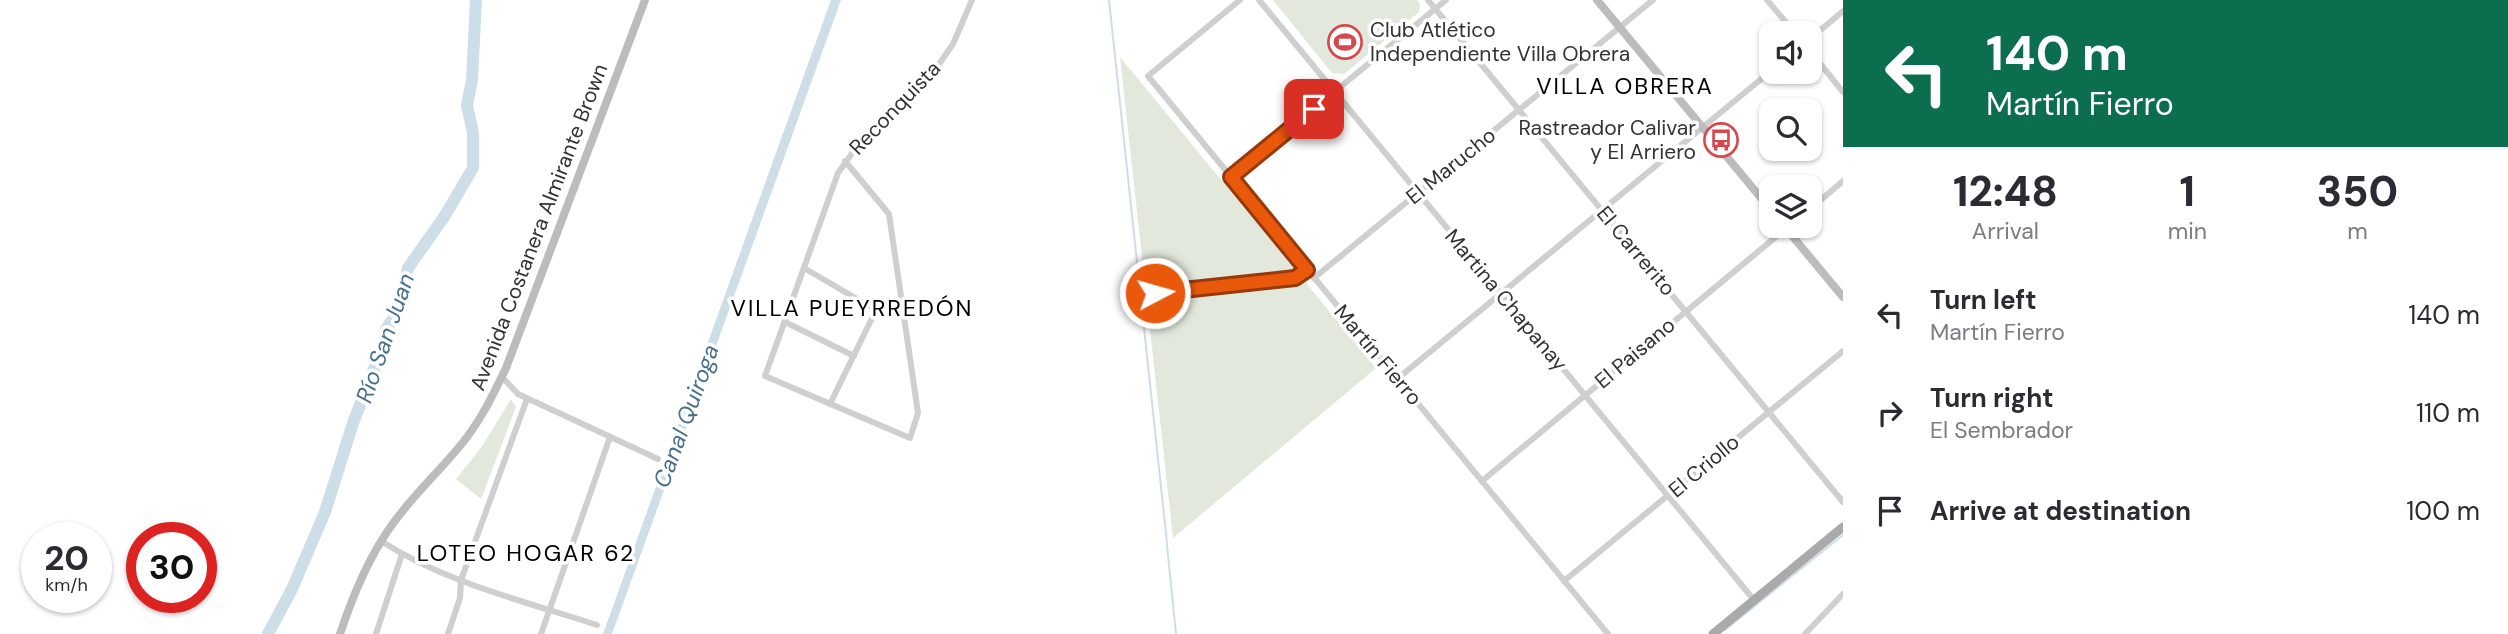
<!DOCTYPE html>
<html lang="en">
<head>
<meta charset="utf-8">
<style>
	body { margin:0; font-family:"DM Sans",sans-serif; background:#f2f2f3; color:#2b2b33; height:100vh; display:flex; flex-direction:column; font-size:26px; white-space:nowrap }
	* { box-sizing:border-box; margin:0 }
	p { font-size:23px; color:#7c7c81 }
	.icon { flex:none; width:38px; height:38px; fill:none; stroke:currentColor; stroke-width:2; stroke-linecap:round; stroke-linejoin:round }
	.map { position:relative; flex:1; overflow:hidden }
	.panel { display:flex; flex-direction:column; background:#fff; width:665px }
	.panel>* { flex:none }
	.top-card { background:#0b6e4f; color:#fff; overflow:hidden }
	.controls { position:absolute; left:1759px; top:21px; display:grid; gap:14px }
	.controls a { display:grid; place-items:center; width:63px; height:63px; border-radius:14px; background:#fff; box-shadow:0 2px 5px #0004; font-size:35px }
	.speed { position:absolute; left:21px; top:522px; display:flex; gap:14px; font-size:35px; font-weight:700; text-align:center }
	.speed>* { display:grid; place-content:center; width:91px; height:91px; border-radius:50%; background:#fff; box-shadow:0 2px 5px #0004; line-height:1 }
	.speed small { font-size:18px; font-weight:400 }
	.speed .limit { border:10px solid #d22; background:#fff; color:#111 }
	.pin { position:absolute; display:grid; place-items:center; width:60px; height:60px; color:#fff; margin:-30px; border-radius:14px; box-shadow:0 4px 10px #0006 }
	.me { position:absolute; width:77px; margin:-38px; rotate:84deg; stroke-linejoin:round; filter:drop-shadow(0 0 5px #0008) }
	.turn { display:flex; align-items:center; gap:24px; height:147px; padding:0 28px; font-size:32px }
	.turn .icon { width:91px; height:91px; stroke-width:2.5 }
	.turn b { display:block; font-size:49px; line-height:60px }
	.eta { display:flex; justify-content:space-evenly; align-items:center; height:119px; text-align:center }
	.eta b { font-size:42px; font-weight:800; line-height:49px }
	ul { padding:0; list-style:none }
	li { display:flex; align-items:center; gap:21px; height:98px; padding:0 28px }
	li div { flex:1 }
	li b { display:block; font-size:26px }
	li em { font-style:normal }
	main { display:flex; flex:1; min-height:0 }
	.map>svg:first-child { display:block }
	.green { fill:#e2e8dc }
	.water { fill:#cedee9 }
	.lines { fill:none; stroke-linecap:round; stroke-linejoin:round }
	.stream { stroke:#cedee9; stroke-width:2 }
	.river { stroke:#cedee9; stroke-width:12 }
	.street { stroke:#cfcfcf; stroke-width:6 }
	.secondary { stroke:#bcbcbc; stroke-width:8 }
	.primary { stroke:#aaa; stroke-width:9 }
	.route-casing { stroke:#983908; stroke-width:18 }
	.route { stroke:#ea580c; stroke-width:12 }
	.labels { text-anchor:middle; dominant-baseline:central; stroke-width:7; stroke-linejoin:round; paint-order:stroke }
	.poi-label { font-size:21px; fill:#323232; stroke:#fff; text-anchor:start }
	.street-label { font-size:21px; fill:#323232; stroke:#fff }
	.neighbourhood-label { font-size:23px; letter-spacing:2px; fill:#000; stroke:#fff }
	.water-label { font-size:23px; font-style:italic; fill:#47708e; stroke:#fff }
</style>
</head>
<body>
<main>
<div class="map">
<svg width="1843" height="634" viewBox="0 0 1843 634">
	<rect width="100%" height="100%" fill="#fff"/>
	<g class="green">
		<polygon points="1273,0 1417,0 1420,4 1419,12 1344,74 1332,73"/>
		<polygon points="1120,57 1376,368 1173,538"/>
		<polygon points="511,399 516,407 481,499 456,479 481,448"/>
	</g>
	<polygon class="water" points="831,0 841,0 612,634 603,634"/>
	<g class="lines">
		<g class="stream">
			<polyline points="1109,0 1167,543"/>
			<polyline points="1167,545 1176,634"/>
			<polyline points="1725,630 1843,535"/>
		</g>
		<polyline class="river" points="268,634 292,589 325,512 353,423 384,343 386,329 395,316 408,268 444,217 473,168 473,133 467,105 472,80 476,0"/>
		<g class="street">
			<polyline points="1240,0 1148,76 1608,634"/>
			<polyline points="1259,0 1754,600"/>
			<polyline points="1428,0 1843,502"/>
			<polyline points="1767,0 1795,33"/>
			<polyline points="1810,39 1843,11"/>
			<polyline points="1810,51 1843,92"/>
			<polyline points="845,161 889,214 918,413 910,438 765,376 838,173 853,152 930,77 953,44 972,0"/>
			<polyline points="1231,177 1446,0"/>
			<polyline points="1810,209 1843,181"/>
			<polyline points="804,268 876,310 830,404"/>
			<polyline points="1314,278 1653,0"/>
			<polyline points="1155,293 1295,278 1307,269"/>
			<polyline points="785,322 854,356"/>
			<polyline points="502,377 518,394 658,459"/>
			<polyline points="1397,379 1771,71"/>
			<polyline points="1482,481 1789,226"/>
			<path d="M381 541C446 583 524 601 597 625"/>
			<polyline points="1564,581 1843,351"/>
			<polyline points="376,634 402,554"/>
			<polyline points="448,634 460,598 461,580 527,399"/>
			<polyline points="541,634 610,437"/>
			<polyline points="1805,634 1843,594"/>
		</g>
		<g class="secondary">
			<polyline points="1597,0 1771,210"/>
			<polyline points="1784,226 1843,297"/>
			<path d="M340 634C352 598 366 563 387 532 408 500 436 475 460 446 480 422 493 395 506 368L645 0"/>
		</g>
		<polyline class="primary" points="1713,634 1843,527"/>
	</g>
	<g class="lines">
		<g class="route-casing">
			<polyline id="route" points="1155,293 1295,278 1307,270 1231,177 1314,109"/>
		</g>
		<use href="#route" class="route"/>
	</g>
	<defs>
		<g id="stadium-ring" transform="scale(1.75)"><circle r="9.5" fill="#fff" stroke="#d6484d" stroke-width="1.5"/><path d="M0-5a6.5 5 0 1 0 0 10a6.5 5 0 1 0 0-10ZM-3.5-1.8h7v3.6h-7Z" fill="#d6484d"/></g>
		<g id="bus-ring" transform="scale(1.75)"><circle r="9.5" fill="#fff" stroke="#d6484d" stroke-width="1.5"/><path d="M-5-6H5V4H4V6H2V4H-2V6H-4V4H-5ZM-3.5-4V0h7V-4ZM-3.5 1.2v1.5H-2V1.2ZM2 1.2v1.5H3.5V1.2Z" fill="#d6484d"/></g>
	</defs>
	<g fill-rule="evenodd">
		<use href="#stadium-ring" x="1345" y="42"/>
		<use href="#bus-ring" x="1721" y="140"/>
	</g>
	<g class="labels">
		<g class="poi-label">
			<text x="1370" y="30">Club Atlético<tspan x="1370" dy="24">Independiente Villa Obrera</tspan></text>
			<text x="1696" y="128" text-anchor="end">Rastreador Calivar<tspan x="1696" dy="24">y El Arriero</tspan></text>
		</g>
		<g class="street-label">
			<text transform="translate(895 108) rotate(-46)">Reconquista</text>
			<text transform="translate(1451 166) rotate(-39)">El Marucho</text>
			<text transform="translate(539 227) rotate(-69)">Avenida Costanera Almirante Brown</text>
			<text transform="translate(1636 251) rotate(50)">El Carrerito</text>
			<text transform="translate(1506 300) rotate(50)">Martina Chapanay</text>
			<text transform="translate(1635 353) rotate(-40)">El Paisano</text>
			<text transform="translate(1378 355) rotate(50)">Martín Fierro</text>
			<text transform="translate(1704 466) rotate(-40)">El Criollo</text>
		</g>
		<g class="neighbourhood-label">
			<text x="1625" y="86">VILLA OBRERA</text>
			<text x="852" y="308">VILLA PUEYRREDÓN</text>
			<text x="526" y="553">LOTEO HOGAR 62</text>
		</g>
		<g class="water-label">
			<text transform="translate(385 338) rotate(-71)">Río San Juan</text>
			<text transform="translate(686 416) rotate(-70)">Canal Quiroga</text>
		</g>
	</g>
</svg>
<div class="controls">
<a><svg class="icon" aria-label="sound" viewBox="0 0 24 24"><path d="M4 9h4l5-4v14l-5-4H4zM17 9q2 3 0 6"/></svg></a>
<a><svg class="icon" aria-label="search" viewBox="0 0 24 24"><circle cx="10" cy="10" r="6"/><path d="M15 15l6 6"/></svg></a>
<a><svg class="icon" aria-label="layers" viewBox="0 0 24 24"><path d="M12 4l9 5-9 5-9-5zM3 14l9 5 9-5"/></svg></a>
</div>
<div class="speed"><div>20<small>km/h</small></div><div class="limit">30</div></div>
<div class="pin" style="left:1314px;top:109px;background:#d93025"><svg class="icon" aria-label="arrive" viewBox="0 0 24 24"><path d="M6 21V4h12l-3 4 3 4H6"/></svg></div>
<svg class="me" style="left:1155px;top:293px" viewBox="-20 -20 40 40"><circle r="17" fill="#ea580c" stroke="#fff" stroke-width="3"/><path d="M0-11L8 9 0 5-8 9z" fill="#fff"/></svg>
</div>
<section class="panel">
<div class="top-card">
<div class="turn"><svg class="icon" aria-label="left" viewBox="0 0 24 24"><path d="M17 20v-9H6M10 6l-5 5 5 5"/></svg><div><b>140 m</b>Martín Fierro</div></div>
</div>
<div class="eta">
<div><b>12:48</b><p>Arrival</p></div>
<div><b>1</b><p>min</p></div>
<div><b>350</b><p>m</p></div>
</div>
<ul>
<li><svg class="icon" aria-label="left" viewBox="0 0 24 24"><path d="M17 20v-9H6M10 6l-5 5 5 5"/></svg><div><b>Turn left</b><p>Martín Fierro</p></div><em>140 m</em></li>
<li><svg class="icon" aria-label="right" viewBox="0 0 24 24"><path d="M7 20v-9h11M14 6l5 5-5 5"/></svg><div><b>Turn right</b><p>El Sembrador</p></div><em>110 m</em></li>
<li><svg class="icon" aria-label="arrive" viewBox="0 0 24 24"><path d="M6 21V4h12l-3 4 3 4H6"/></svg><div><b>Arrive at destination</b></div><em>100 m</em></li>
</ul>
</section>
</main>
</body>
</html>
